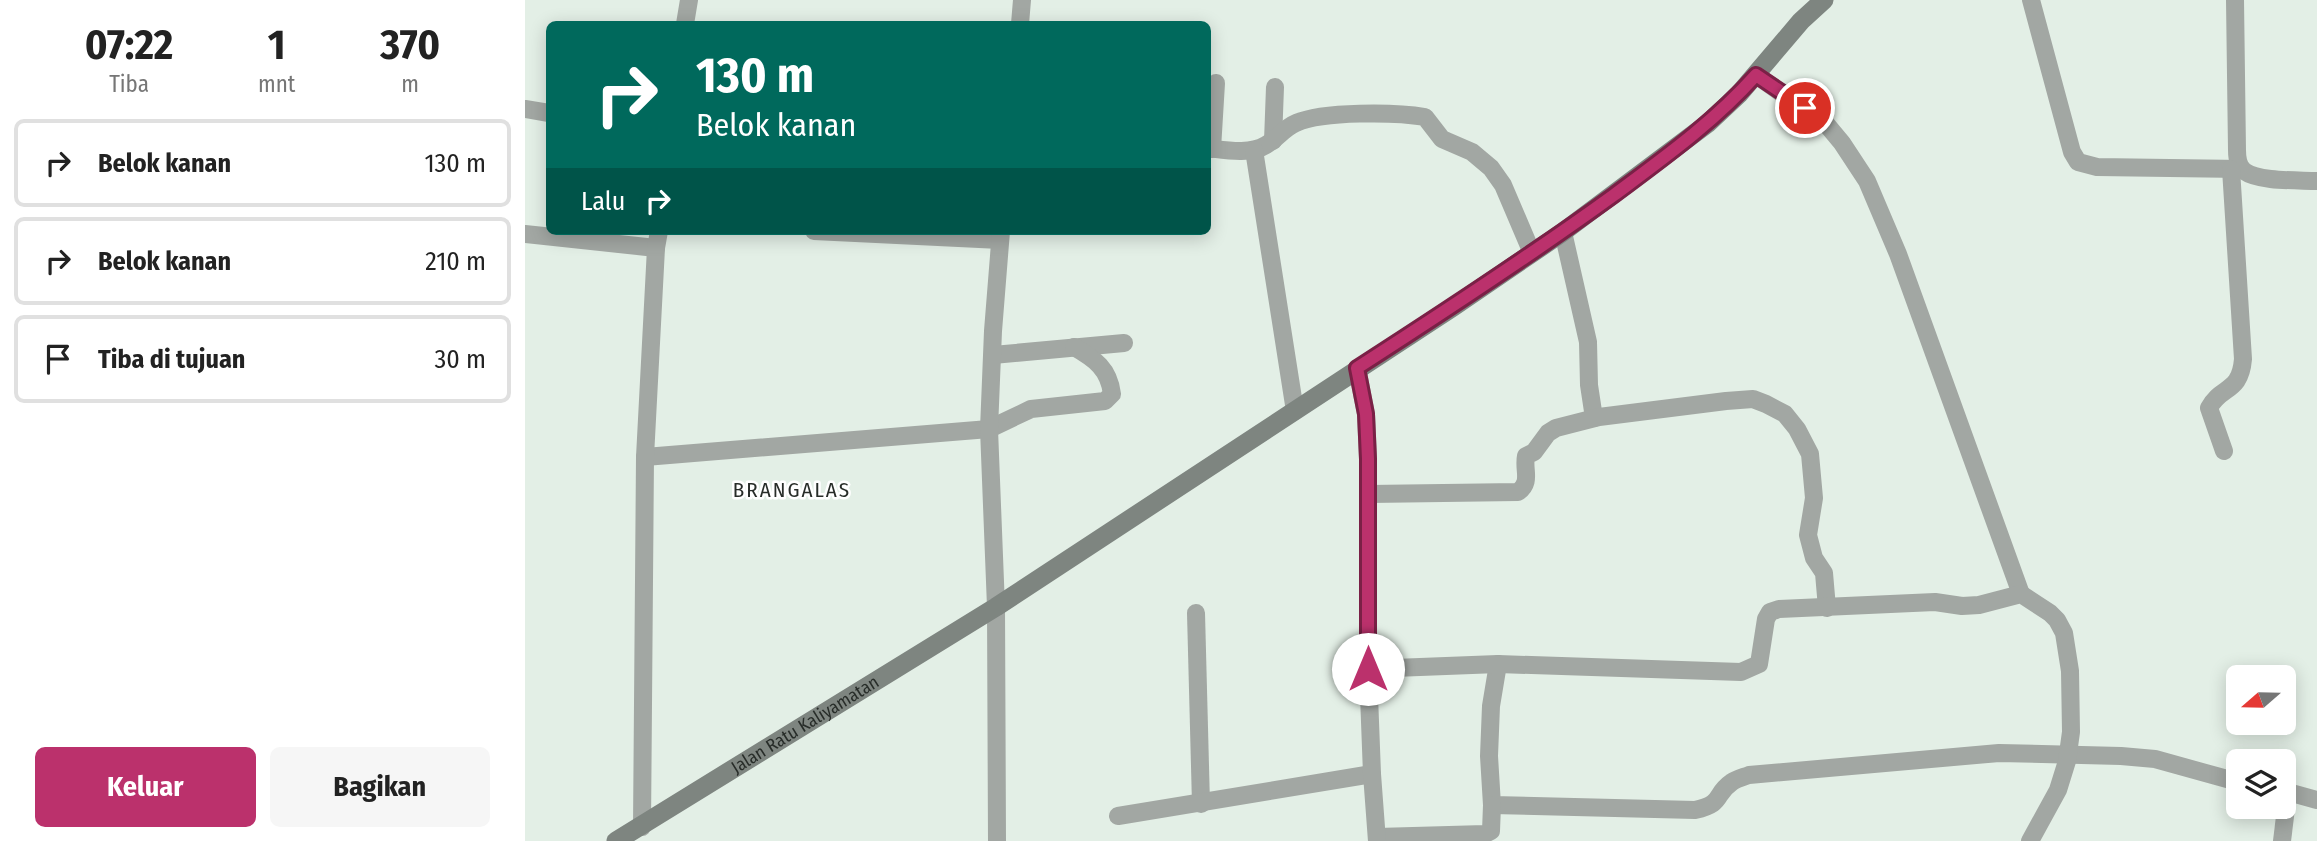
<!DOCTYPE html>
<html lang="id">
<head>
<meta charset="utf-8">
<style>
	body { margin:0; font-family:"Fira Sans Condensed",sans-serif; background:#f6f6f6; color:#222; height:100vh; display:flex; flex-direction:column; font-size:26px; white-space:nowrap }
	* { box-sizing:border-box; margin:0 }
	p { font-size:23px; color:#767676 }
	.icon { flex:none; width:38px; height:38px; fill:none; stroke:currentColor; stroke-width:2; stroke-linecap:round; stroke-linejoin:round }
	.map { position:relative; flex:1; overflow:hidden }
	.panel { display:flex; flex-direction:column; background:#fff; width:525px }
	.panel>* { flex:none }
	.top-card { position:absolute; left:21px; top:21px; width:665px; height:214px; border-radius:10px; box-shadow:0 4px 18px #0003; background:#00695c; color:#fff; overflow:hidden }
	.needle { width:46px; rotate:250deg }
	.fabs { position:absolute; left:1701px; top:665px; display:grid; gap:14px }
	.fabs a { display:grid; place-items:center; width:70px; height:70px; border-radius:10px; background:#fff; box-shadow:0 4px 18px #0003; font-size:35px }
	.pin { position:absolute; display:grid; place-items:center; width:60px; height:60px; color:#fff; margin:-30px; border:4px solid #fff; border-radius:50%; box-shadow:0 2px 7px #0007 }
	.me { position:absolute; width:77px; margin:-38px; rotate:0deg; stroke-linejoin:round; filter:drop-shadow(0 0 5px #0008) }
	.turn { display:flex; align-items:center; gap:24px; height:147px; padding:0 35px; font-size:32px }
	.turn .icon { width:91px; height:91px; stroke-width:2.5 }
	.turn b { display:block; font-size:49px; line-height:60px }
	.then { display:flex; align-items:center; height:66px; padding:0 35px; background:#0003; gap:14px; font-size:26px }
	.eta { display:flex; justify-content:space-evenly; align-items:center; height:119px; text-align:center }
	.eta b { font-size:42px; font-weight:700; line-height:49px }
	.primary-button { display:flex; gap:14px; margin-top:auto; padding:14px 35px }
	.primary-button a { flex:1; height:80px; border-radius:10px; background:#bb316c; color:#fff; font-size:28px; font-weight:700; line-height:80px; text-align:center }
	.primary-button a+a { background:#f6f6f6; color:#222 }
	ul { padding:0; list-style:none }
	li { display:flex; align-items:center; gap:21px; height:88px; margin:0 14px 10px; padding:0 21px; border:4px solid #e0e0e0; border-radius:10px }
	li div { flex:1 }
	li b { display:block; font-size:26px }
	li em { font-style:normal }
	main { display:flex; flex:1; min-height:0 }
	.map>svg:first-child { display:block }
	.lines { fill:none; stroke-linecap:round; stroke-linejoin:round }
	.minor { stroke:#a2a7a3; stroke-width:18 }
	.secondary { stroke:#7e8580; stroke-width:19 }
	.route-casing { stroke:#7a2046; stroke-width:18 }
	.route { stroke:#bb316c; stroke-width:12 }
	.labels { text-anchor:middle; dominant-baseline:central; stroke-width:5; stroke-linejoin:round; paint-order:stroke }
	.street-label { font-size:18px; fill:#282d29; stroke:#fff }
	.quarter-label { font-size:21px; letter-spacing:2px; fill:#282d29; stroke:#fff }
</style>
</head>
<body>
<main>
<section class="panel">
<div class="eta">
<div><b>07:22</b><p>Tiba</p></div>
<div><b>1</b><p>mnt</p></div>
<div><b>370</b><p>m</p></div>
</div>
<ul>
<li><svg class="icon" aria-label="right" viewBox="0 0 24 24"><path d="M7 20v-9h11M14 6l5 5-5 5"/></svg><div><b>Belok kanan</b></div><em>130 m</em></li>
<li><svg class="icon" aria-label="right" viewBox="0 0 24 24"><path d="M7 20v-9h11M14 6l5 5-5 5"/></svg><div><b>Belok kanan</b></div><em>210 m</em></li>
<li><svg class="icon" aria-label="arrive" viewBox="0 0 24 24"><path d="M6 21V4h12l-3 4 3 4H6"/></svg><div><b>Tiba di tujuan</b></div><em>30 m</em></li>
</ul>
<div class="primary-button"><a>Keluar</a><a>Bagikan</a></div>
</section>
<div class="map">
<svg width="1792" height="841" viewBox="0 0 1792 841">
	<rect width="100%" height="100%" fill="#e3efe6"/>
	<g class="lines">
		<g class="minor">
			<polyline points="1506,0 1547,152 1553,162 1572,167 1717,169"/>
			<path d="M1710 0 1712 150C1712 158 1713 166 1719 171 1734 182 1773 180 1792 181"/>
			<polyline points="160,24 164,0"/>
			<polyline points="495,24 497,0"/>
			<polyline points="1231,75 1302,125 1317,143 1342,181 1373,254 1496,594"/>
			<polyline points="0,109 24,113"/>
			<polyline points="748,141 750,87"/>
			<path d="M682 148C700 150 725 155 741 145 752 139 759 128 771 123 798 111 871 112 900 117L917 139 947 152 966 168 978 185 1007 253"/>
			<polyline points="687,149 691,83"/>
			<polyline points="729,150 770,411"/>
			<polyline points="289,231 475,240"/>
			<polyline points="1038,232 1063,342 1064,385 1069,418"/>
			<polyline points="0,234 131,248"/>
			<polyline points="468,355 599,343"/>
			<polyline points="832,368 841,414 843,459 843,669"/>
			<path d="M1699 451 1684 408C1696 385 1715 394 1718 359L1706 169"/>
			<path d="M120 457 464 429 506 409 580 401 587 394C584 369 570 359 549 347"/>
			<path d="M844 494 993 492C1007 482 998 470 1001 456L1009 452 1023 433 1031 428 1074 417 1201 401 1228 399 1241 404 1260 414 1272 429 1285 454 1289 498 1283 535 1289 558 1299 573 1302 608"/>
			<polyline points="671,613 676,804"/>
			<path d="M973 664 966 706 964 756 967 805 1170 810C1200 803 1188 795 1207 782 1211 779 1219 777 1224 775L1474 753 1596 756 1630 759 1713 782"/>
			<polyline points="1759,791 1792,800"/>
			<polyline points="593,816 847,774"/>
			<polyline points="117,827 120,457 131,248 134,231"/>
			<polyline points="852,837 960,834 966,831 967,805"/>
			<polyline points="472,841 471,607 464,429 468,331 476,231"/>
			<polyline points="852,841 847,774 843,669 973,664 1216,672 1234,664 1241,619 1245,612 1254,609 1410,602 1437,606 1454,605 1496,594 1525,613 1532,620 1539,633 1545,671 1546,732 1542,761 1533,790 1505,841"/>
			<polyline points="1757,841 1763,792"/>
		</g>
		<path class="secondary" id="s1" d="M91 841 471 607 928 307 1038 232 1182 124 1214 94 1276 21 1299 0"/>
	</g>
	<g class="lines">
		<g class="route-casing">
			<path id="route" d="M843 669V459L841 414 832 368C919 312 1005 256 1089 195 1140 157 1189 122 1231 75L1280 108"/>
		</g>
		<use href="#route" class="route"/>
	</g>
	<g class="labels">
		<g class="street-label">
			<text stroke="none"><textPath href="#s1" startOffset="222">Jalan Ratu Kaliyamatan</textPath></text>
		</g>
		<g class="quarter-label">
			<text x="267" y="490">BRANGALAS</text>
		</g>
	</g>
</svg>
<div class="fabs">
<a><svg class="needle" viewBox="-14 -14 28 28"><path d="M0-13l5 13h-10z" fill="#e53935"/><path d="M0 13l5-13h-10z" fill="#767676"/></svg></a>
<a><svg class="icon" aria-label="layers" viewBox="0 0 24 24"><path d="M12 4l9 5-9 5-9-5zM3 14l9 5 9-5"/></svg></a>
</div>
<div class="pin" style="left:1280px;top:108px;background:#d93025"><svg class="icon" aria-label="arrive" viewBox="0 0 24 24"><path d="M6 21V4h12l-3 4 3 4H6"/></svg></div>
<svg class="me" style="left:843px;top:669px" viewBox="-20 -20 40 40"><circle r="19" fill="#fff"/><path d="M0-13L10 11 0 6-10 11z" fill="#bb316c"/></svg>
<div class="top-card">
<div class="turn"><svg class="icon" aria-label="right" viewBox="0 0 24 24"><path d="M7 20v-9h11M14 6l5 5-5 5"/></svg><div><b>130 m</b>Belok kanan</div></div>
<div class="then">Lalu<svg class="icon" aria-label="right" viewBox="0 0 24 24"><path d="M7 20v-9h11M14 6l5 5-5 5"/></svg></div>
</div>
</div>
</main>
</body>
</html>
